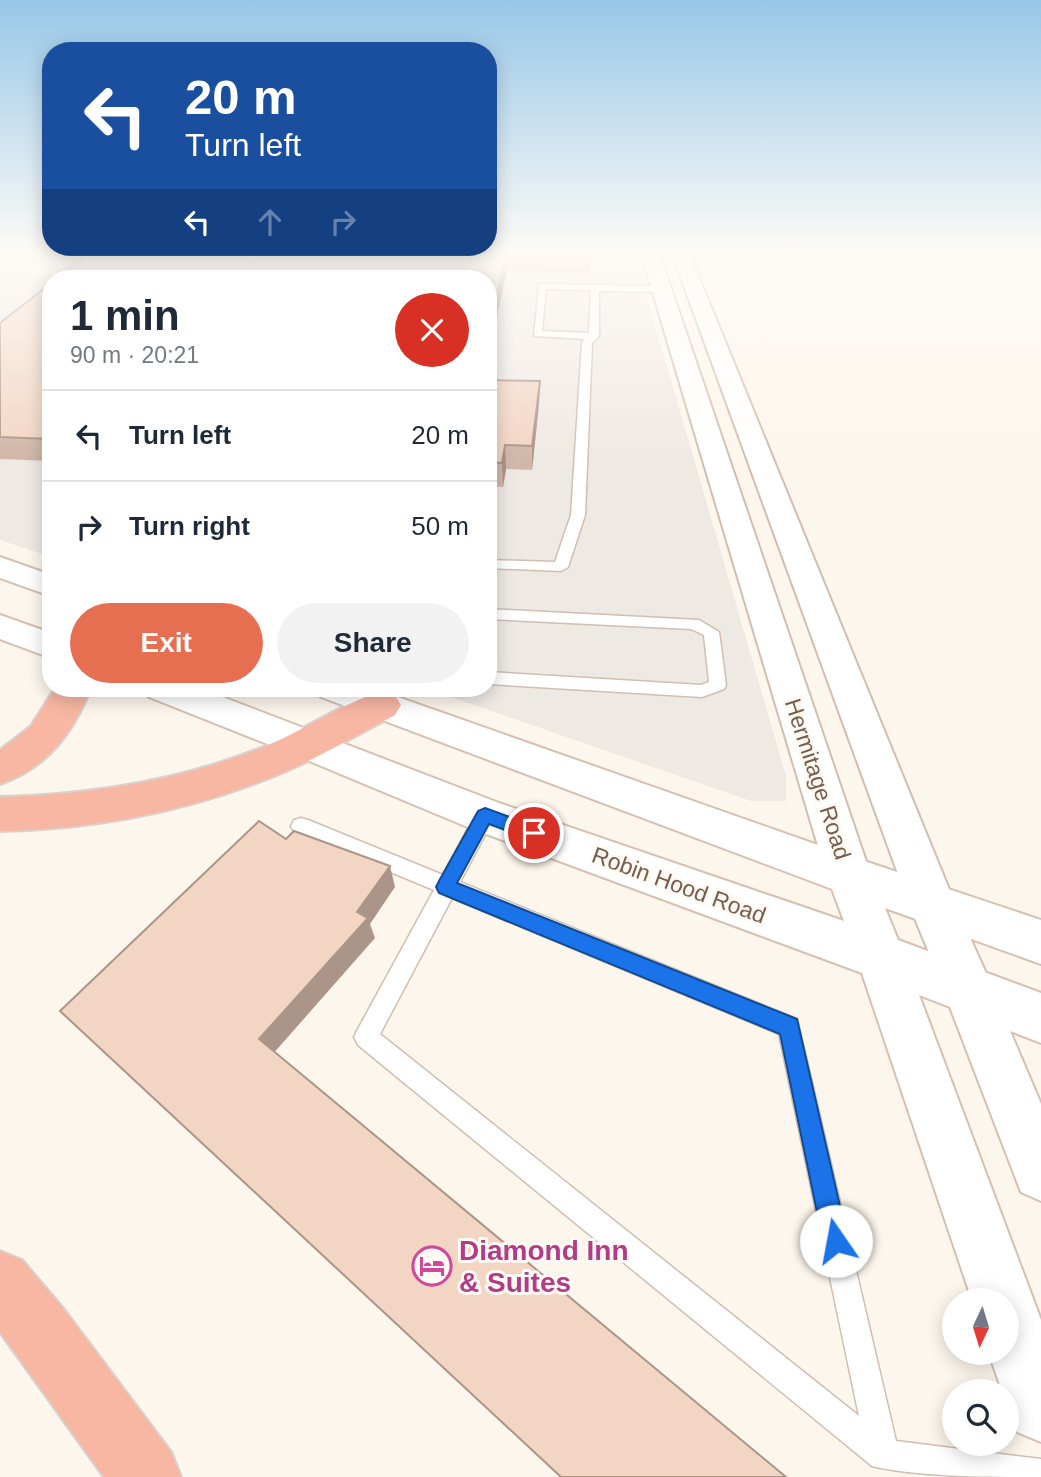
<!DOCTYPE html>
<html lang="en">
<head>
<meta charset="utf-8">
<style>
	body { margin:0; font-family:Helvetica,sans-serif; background:#f2f2f3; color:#1f2937; height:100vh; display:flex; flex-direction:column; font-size:26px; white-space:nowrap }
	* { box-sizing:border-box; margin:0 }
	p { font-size:23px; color:#747a83 }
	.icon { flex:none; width:38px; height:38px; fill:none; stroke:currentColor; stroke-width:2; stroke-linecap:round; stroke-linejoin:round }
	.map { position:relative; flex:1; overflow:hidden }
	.panel { position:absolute; left:42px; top:270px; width:455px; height:427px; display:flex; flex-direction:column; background:#fff; border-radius:28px; box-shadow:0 4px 18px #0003 }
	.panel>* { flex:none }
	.guide { position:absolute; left:42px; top:42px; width:455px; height:214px; border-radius:28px; box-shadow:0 4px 18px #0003; background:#1a4fa0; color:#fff; overflow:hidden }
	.needle { width:46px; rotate:184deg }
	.fabs { position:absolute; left:942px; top:1288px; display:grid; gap:14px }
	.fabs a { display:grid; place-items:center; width:77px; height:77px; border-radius:50%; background:#fff; box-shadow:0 4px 18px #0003; font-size:35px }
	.pin { position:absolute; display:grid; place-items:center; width:60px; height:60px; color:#fff; margin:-30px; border:4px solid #fff; border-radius:50%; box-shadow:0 2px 7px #0007 }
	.me { position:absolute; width:77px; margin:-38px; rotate:348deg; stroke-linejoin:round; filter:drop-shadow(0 0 5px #0008) }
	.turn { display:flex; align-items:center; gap:24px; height:147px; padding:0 28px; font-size:32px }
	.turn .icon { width:91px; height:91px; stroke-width:2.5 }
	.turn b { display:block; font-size:49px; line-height:60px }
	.lanes { display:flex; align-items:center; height:66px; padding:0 28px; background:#0003; justify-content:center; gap:35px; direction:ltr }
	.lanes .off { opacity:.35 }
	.round { display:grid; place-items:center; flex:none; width:74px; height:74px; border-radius:37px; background:#f2f2f3 }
	.summary { display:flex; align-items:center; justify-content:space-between; height:119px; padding:0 28px }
	h1 { font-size:42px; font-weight:800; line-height:52px }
	.primary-button { display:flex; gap:14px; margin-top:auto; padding:14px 28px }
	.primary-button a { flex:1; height:80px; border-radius:42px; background:#e76f51; color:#fff; font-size:28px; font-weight:800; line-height:80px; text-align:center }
	.primary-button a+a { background:#f2f2f3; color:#1f2937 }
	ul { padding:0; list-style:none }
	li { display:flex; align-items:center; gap:21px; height:91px; padding:0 28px; border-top:2px solid #e0e1e3 }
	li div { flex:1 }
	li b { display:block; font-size:26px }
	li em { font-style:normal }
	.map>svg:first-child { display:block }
	.industrial { fill:#efe9e4 }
	.green { fill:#d8ecc9 }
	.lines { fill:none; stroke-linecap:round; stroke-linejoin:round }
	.service-casing { stroke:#d1beb0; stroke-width:3 }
	.tertiary-casing { stroke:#d1beb0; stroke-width:4 }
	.secondary-casing { stroke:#d6c0b0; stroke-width:4 }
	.motorway-casing { stroke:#dad1cd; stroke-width:4 }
	.path { stroke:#d9b8a5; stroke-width:2.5; stroke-dasharray:1 2.5; stroke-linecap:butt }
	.service { fill:#fff; fill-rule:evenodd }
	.tertiary { fill:#fff; fill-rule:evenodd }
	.secondary { fill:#fff; fill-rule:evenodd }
	.motorway { fill:#f7b7a3; fill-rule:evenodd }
	.wall { fill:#d1b7a8 }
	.shaded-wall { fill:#aa9588 }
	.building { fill:#f3d5c3; stroke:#aa9588; stroke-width:2 }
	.route { fill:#1a73e8; stroke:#114b97; stroke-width:2 }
	.labels { text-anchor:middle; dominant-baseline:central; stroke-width:6; stroke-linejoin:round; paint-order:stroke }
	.street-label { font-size:23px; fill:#7a5c4d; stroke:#fffaf3 }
	.near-hotel-label { font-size:28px; font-weight:bold; fill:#b23c85; stroke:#fffaf3; text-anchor:start }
</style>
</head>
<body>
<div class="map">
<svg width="1041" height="1477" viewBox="0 0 1041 1477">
	<rect width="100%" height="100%" fill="#fdf6ec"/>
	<polygon class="industrial" points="0,253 634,253 786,776 786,801 751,801 425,688 488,688 488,278 51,278 51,557 0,540"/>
	<polygon class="green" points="789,253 1041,253 1041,270 789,254"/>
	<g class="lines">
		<g class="service-casing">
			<g id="service">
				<path d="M539 284 662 286 666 289 662 292 599 291V336L592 343 585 515 568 567 561 571 488 568V560L555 562 571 515 582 342 585 339 534 336ZM546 289 591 290 589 333 542 331Z"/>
				<polygon points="488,609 699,620 719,632 726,685 724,689 702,697 488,684 488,672 701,685 709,682 704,635 691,629 488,619"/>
				<polygon points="387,688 404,688 388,709 376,709 374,705"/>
				<path d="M485 808 492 810 495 816 460 882 797 1019 896 1441 1041 1459V1477C990 1477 919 1477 872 1466L358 1045 354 1037 358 1029 434 890 294 832 291 826 294 820 301 818 308 820 443 875 478 810ZM452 898 779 1034 859 1416 380 1034Z"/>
			</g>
		</g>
		<g class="tertiary-casing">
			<g id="tertiary">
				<polygon points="641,253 659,253 871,876 865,890 849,896 833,890 827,876"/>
				<polygon points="672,253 689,253 955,904 993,989 985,1006 968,1013 951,1006 909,904"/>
			</g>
		</g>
		<g class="secondary-casing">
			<g id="secondary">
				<polygon points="0,557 51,575 51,596 0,578"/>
				<polygon points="0,615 51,633 51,658 0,639"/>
				<polygon points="144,688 199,688 499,803 844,921 832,889 321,697 316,688 372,688 849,856 1041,920 1041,964 885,908 898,940 1041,993 1041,1043 1010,1031 1041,1104 1041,1201 1021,1192 950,1007 919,995 1041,1320 1041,1442 1017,1432 1006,1405 1006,1391 1002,1391 989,1353 1006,1353 1006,1300 972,1300 862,973 470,828 295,755 149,697"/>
			</g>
		</g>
		<g class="motorway-casing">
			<g id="motorway">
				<path d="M55 688H91C73 733 47 768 0 784V750L31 726Z"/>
				<path d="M382 691 395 695 401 705 395 715C360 733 327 753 291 769 199 809 100 829 0 831V797C89 795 178 781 261 748 302 732 340 704 382 691Z"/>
				<polygon points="0,1251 22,1260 62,1307 171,1452 181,1477 104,1477 0,1332"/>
			</g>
		</g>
		<polyline class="path" points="830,253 999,265 1041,265"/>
		<use href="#service" class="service"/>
		<use href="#tertiary" class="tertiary"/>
		<use href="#secondary" class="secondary"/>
		<use href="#motorway" class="motorway"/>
	</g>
	<g class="wall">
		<polygon points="89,253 592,253 590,273 507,271 488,355 488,278"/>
		<polygon points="51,283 51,461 0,459 0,323"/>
		<polygon points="488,380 540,381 539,404 532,470 506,469 503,487 488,486"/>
	</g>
	<g class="shaded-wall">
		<polygon points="507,253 507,271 488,355 488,331"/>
		<polygon points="540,381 539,404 532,470 532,446"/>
		<polygon points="505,445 506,469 503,487 502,463"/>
		<polygon points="390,866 395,887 370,924 375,938 272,1055 259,1039 357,912"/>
	</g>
	<g class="building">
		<polygon points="89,253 507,253 488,331 488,278 56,278"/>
		<polygon points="536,253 592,253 592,254"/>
		<polygon points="51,283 51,439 0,437 0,323"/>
		<polygon points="488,380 540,381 532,446 505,445 502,463 488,462"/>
		<polygon points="259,821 286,839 294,831 390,866 357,912 368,918 259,1039 786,1477 561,1477 60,1011"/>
	</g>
	<linearGradient id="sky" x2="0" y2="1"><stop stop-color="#97c7e8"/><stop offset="0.55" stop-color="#fefbf6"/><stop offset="1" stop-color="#fefbf6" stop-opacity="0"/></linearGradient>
	<rect width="1041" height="459" fill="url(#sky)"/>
	<polygon class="route" points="485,808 540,828 543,833 540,838 534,841 489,824 457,883 797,1019 848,1241 845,1250 836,1254 827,1250 823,1241 780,1034 439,893 436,887 439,881 478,811"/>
	<defs>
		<g id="hotel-ring" transform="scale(2.0125)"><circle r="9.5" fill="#fffaf3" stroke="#d1479c" stroke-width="1.5"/><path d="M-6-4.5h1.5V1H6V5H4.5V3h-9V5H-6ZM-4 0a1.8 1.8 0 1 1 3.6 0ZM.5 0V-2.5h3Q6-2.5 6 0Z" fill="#d1479c"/></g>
	</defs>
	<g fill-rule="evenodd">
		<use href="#hotel-ring" x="432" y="1266"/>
	</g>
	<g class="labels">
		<g class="street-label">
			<text transform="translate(818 779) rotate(72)">Hermitage Road</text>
			<text transform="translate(679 885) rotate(20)">Robin Hood Road</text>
		</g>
		<g class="near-hotel-label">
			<text x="459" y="1250">Diamond Inn<tspan x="459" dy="32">&amp; Suites</tspan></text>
		</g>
	</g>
</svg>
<div class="fabs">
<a><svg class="needle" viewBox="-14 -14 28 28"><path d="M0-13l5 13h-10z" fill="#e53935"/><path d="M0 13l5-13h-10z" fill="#747a83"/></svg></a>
<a><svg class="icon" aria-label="search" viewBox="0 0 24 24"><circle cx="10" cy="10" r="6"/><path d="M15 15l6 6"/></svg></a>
</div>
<div class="pin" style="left:534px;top:833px;background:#d93025"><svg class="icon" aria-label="arrive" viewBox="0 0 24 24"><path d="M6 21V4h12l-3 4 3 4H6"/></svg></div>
<svg class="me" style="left:836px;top:1241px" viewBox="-20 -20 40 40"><circle r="19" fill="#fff"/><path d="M0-13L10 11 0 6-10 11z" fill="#1a73e8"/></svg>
<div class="guide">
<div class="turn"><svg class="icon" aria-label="left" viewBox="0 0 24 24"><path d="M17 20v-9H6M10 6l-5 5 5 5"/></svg><div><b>20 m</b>Turn left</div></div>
<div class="lanes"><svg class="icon" aria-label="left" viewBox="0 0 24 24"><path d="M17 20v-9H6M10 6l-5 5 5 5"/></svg><svg class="icon off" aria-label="ahead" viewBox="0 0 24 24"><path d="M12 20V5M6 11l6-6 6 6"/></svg><svg class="icon off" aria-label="right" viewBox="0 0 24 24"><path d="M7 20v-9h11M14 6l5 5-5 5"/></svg></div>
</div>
<section class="panel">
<div class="summary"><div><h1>1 min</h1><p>90 m · 20:21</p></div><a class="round" style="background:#d93025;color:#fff"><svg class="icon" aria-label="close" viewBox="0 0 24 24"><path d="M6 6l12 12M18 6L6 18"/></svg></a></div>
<ul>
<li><svg class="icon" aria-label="left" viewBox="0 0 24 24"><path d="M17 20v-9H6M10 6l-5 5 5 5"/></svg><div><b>Turn left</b></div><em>20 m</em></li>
<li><svg class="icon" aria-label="right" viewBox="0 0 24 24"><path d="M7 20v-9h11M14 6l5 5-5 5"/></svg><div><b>Turn right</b></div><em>50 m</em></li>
</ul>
<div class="primary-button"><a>Exit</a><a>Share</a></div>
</section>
</div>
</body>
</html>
